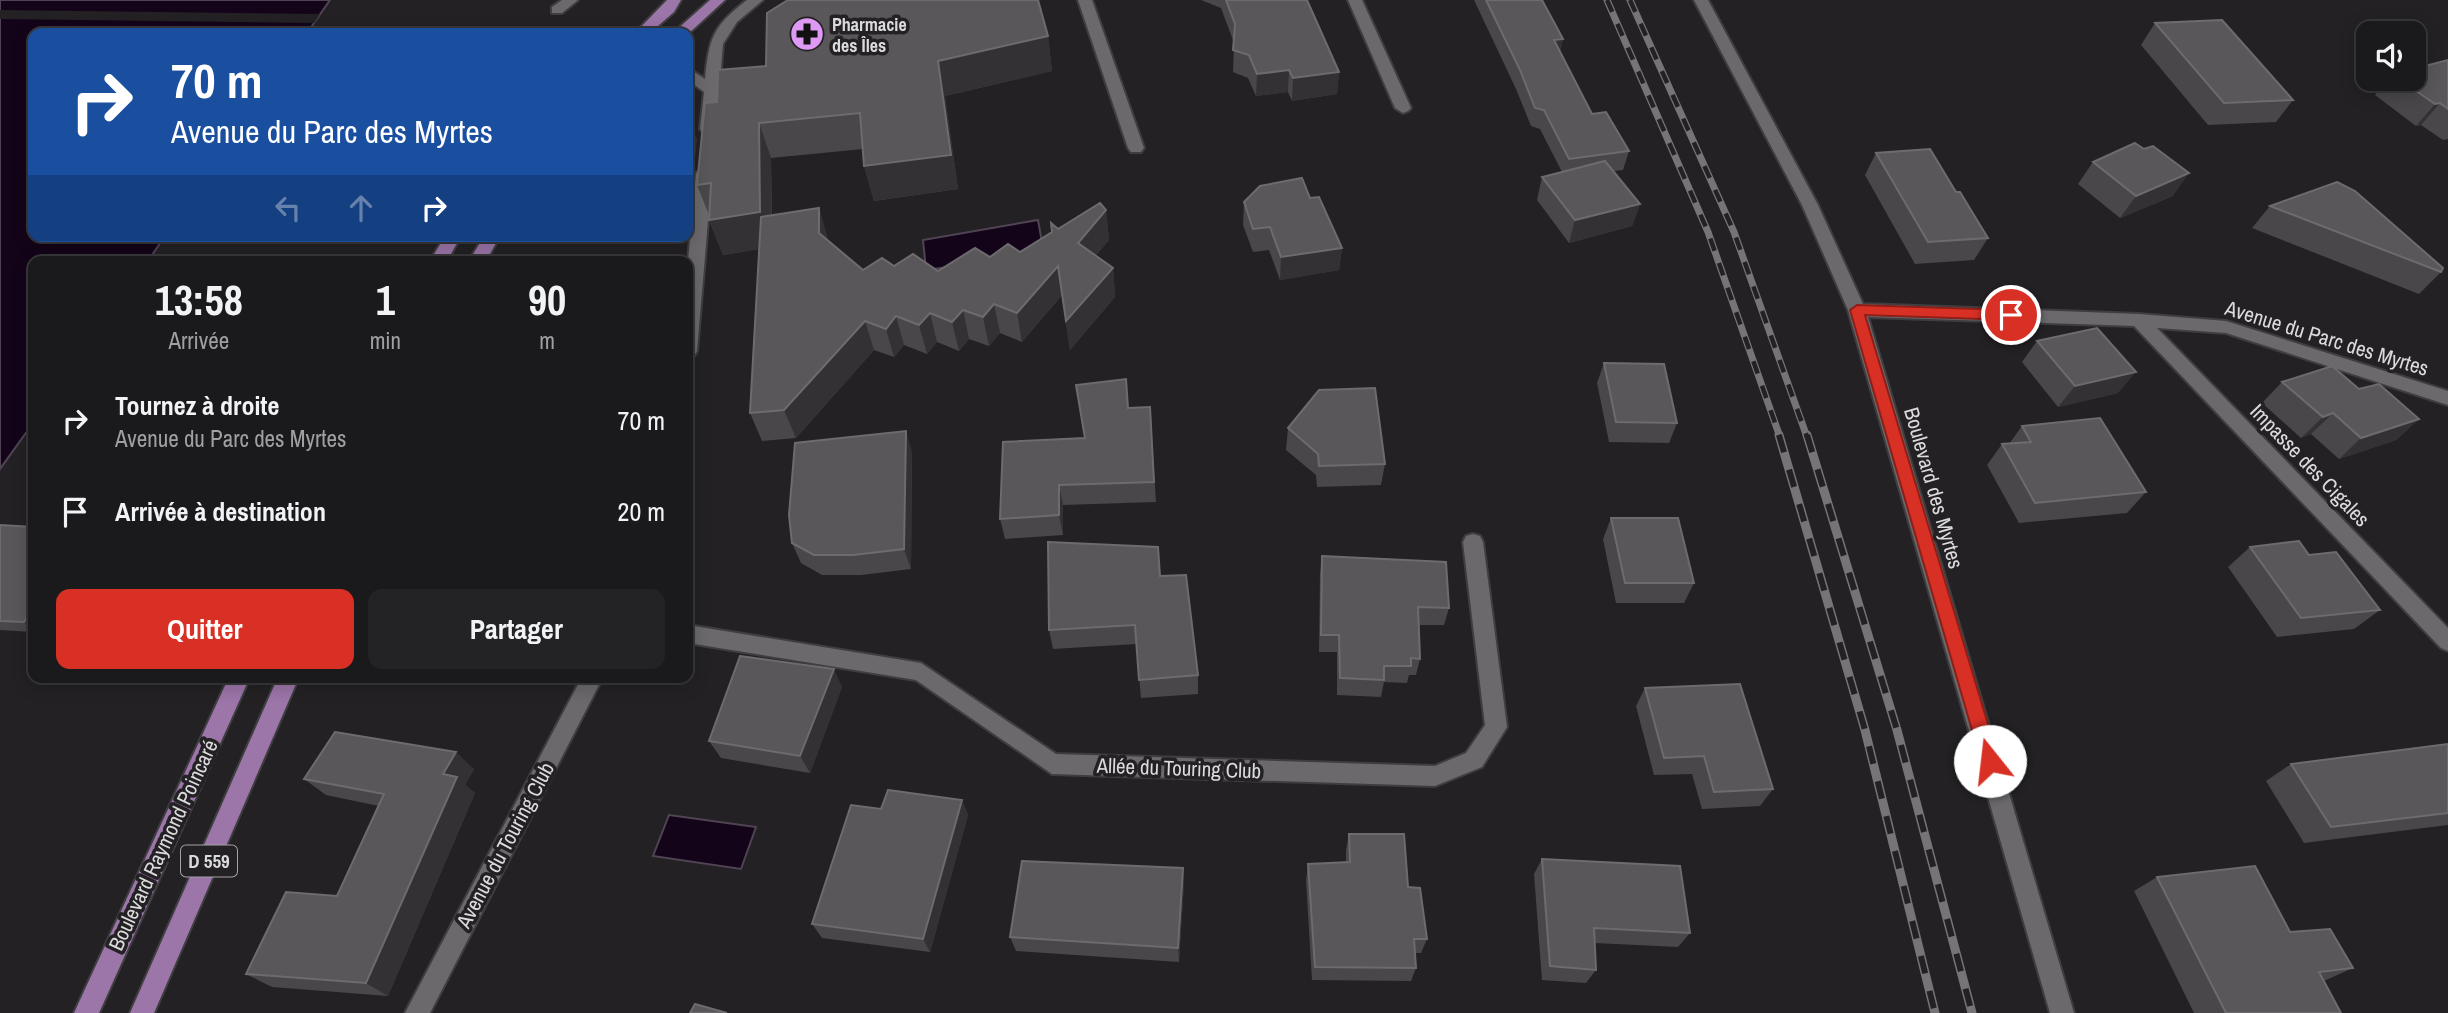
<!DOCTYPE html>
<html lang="fr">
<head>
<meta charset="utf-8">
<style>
	body { margin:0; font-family:"Archivo Narrow",sans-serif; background:#232224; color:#f1f3f6; height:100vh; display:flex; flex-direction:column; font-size:26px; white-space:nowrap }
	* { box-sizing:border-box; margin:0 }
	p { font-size:23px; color:#9fa0a3 }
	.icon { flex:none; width:38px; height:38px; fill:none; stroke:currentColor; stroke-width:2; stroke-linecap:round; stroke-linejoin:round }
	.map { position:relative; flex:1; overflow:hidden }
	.details { position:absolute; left:28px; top:256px; width:665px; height:427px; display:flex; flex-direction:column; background:#1a191b; border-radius:14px; box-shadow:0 4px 18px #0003,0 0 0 2px #38383a }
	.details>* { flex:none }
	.top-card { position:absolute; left:28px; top:28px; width:665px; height:214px; border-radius:14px; box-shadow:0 4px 18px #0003,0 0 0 2px #38383a; background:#1a4fa0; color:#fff; overflow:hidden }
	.fabs { position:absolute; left:2356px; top:21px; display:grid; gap:14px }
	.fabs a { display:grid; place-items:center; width:70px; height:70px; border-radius:14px; background:#1a191b; box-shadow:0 4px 18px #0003,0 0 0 2px #38383a; font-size:35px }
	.pin { position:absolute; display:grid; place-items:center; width:60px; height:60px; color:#fff; margin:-30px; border:4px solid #fff; border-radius:50%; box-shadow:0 2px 7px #0007 }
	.me { position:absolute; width:77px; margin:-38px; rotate:344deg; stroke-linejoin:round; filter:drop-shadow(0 0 5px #0008) }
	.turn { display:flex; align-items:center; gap:24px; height:147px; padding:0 28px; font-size:32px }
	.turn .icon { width:91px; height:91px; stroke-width:2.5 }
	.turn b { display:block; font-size:49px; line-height:60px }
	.lanes { display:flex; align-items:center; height:66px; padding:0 28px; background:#0003; justify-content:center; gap:35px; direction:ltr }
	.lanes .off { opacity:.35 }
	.eta { display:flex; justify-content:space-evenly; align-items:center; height:119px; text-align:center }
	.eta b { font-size:42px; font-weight:700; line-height:49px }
	.cta { display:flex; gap:14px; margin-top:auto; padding:14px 28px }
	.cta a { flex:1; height:80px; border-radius:14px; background:#d93025; color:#fff; font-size:28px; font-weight:700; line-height:80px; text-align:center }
	.cta a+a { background:#232224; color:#f1f3f6 }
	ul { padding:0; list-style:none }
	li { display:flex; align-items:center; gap:21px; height:91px; padding:0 28px }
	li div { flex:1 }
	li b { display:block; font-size:26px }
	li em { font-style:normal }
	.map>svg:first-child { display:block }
	.water { fill:#140419; stroke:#504454; stroke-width:2 }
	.pier { fill:#232124 }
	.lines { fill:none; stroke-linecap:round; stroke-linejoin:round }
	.service-casing { stroke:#3e3d3f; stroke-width:4 }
	.minor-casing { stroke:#3e3d3f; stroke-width:4 }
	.primary-casing { stroke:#3e3d3f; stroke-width:4 }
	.service { fill:#6b696c; fill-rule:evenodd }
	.minor { fill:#6b696c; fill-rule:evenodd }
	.primary { fill:#9c75a9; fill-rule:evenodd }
	.rail-far1-casing { stroke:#767477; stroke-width:7 }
	.rail-casing { stroke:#767477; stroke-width:9 }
	.rail-far1 { stroke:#232124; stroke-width:4.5; stroke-dasharray:13; stroke-linecap:butt }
	.rail { stroke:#232124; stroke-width:6; stroke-dasharray:18; stroke-linecap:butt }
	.wall { fill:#494749 }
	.shaded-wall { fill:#333134 }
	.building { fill:#595759; stroke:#6d6b6d; stroke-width:2 }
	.route { fill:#d93025; stroke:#8d1f18; stroke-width:2 }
	.labels { text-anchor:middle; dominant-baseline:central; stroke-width:7; stroke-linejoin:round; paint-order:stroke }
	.far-poi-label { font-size:18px; font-weight:bold; fill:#dbdadc; stroke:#232124; text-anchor:start }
	.shield { fill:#232124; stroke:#a4a2a5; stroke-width:2 }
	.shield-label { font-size:19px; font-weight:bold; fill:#dbdadc }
	.street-label { font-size:21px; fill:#dbdadc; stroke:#232124 }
</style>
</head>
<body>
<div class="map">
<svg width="2448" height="1013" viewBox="0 0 2448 1013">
	<rect width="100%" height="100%" fill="#232124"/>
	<g class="water">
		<polygon points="0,0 330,0 307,33 33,33 33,236 165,236 148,261 33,261 33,423 0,469"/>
		<polygon points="1038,220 1044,254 926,270 923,240"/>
		<polygon points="669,815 756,827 741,869 653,856"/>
	</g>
	<polygon class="pier" points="0,10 320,14 314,23 0,19"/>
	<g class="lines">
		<g class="service-casing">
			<polygon id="service" points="562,0 578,0 562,13 552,13 552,7"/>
		</g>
		<g class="minor-casing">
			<g id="minor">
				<path d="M747 0H763L737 22 723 44 716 129 708 134 703 132 700 129 704 92 688 80V68L705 79C709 38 713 26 747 0Z"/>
				<polygon points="1078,0 1092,0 1144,148 1141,152 1131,152 1128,148"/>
				<polygon points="1348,0 1362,0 1411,108 1408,111 1403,113 1395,108"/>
				<polygon points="1694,0 1708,0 1818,205 1863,304 2139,314 2226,321 2448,391 2448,405 2226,333 2157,328 2448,628 2448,651 2441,648 2134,326 1868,317 2074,1013 2050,1013 1848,310 1802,205"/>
				<polygon points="704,168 712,173 697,351 694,356 688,358 688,261 696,173"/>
				<polygon points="1473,534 1480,536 1483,542 1507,727 1482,767 1435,786 1052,774 916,680 688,643 688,625 921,663 1056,754 1435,766 1466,753 1485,725 1463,542 1466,536"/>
				<polygon points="582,677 603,677 430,1013 405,1013"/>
			</g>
		</g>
		<g class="primary-casing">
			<g id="primary">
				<polygon points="667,0 681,0 674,12 650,33 635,33"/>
				<polygon points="710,0 725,0 688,34 673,33"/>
				<polygon points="445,236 461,236 447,261 430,261"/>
				<polygon points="484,236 500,236 486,261 469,261"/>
				<polygon points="229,677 250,677 99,1013 74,1013"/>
				<polygon points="278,677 299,677 154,1013 130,1013"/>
			</g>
		</g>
		<use href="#service" class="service"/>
		<use href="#minor" class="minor"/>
		<use href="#primary" class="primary"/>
		<g class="rail-far1-casing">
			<g id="rail-far1">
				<polyline points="1607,0 1708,232 1780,437"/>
				<polyline points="1630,0 1734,232 1807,437"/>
			</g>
		</g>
		<g class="rail-casing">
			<g id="rail">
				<polyline points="1779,435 1865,730 1935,1013"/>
				<polyline points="1807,435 1897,730 1972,1013"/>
			</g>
		</g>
		<use href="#rail-far1" class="rail-far1"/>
		<use href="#rail" class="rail"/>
	</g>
	<g class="wall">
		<polygon points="1201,0 1307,0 1339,72 1337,94 1292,101 1288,92 1256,96 1248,78 1233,72 1234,43 1221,8"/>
		<polygon points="1474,0 1542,0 1563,39 1560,51 1592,114 1629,151 1623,170 1613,171 1640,204 1632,226 1569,243 1537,200 1542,177 1562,172 1540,129 1531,126 1516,89"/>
		<polygon points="2155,23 2293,100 2276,122 2208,125 2141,45"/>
		<polygon points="1048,36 1052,71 945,96 958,189 874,201 864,166 863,149 771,158 772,215 819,208 828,241 863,270 894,266 938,271 990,257 1020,252 1058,229 1106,210 1109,240 1096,255 1113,268 1115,297 1070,350 1062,295 1022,342 1000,333 989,346 969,339 959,351 937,342 927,354 904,345 894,357 874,350 796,438 762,441 750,413 759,249 723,255 709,220 709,215 697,185 717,102 766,66"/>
		<polygon points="2448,60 2448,139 2443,140 2421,125 2416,126 2375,95 2389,79 2413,79"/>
		<polygon points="1876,153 1956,192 1988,238 1974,260 1915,264 1865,175"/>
		<polygon points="2093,162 2173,196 2120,218 2078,184"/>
		<polygon points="1310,198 1342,248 1339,270 1280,280 1269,250 1253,252 1243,225 1244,202"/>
		<polygon points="2270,206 2441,272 2419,294 2252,228"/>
		<polygon points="2037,341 2118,393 2058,407 2022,362"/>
		<polygon points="1604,363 1677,423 1669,443 1609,442 1597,383"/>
		<polygon points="2282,382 2359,389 2419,419 2396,440 2339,459 2311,434 2301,438 2262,403"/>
		<polygon points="1150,407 1156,502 1063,505 1063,535 1005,539 1000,519 1084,438 1129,408"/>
		<polygon points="2022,426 2146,492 2127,513 2019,523 1987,465 2002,444 2009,444"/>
		<polygon points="1288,428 1385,464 1381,485 1317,487 1316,475 1286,450"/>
		<polygon points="912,452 911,569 861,575 822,575 801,563 792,543"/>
		<polygon points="1611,518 1694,583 1684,603 1616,603 1603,539"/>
		<polygon points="0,525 33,527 33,632 0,630"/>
		<polygon points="2250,547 2309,555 2380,610 2354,629 2277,637 2228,567"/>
		<polygon points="1322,556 1449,608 1444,625 1419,625 1420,659 1416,675 1409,675 1407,683 1384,682 1381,697 1337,695 1337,652 1319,652 1320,574"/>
		<polygon points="1160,576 1198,675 1198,694 1141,698 1136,644 1053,649 1049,630"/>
		<polygon points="842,687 810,773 721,758 709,741"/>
		<polygon points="1645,688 1773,789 1760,806 1702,809 1692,774 1654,775 1636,706"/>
		<polygon points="2448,744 2448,825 2304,843 2266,781 2291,764"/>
		<polygon points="474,769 465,785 475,793 388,996 272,987 246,974 337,896 379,806 326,795 304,779"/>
		<polygon points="962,800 968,815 930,952 822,938 812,924 881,809"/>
		<polygon points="1349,834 1408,887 1427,939 1421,953 1415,953 1416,968 1411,981 1312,980 1306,880 1308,864 1346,862 1346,850"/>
		<polygon points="1542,859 1690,933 1678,947 1595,943 1596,970 1586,983 1542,980 1534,874"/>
		<polygon points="1183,868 1184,883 1179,962 1016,951 1010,937"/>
		<polygon points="2157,877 2290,932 2353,968 2324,981 2341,1013 2194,1013 2134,891"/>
	</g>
	<g class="shaded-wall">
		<polygon points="1048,36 1052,71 945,96 958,189 874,201 864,166 938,61"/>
		<polygon points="1563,39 1559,58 1554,40"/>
		<polygon points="1289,70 1288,92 1256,96 1257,74"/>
		<polygon points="1339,72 1337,94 1292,101 1293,78"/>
		<polygon points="2440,103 2421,125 2416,126 2435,104"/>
		<polygon points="688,117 697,139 689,222 688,218"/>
		<polygon points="759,123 771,158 772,247 723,255 709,220"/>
		<polygon points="2189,173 2173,196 2120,218 2136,196"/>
		<polygon points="1640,204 1632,226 1569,243 1575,220"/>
		<polygon points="819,208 828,238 829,263 819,233"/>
		<polygon points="1106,210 1109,240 1081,272 1078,243"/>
		<polygon points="1342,248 1339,270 1280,280 1281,257"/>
		<polygon points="1058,266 1062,295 1022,342 1017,313"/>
		<polygon points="1113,268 1115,297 1070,350 1066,321"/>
		<polygon points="994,304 1000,333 989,346 983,317"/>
		<polygon points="963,310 969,339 959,351 952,322"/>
		<polygon points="930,313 937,342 927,354 919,325"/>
		<polygon points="896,316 904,345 894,357 886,329"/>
		<polygon points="865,321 874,350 796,438 784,410"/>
		<polygon points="2136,372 2118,393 2058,407 2075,386"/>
		<polygon points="2333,413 2311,434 2301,438 2323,417"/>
		<polygon points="2419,419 2396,440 2339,459 2361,438"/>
		<polygon points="906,431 912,452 911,569 904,549"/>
		<polygon points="1059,485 1063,505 1063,535 1059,515"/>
		<polygon points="33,608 33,629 24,622"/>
		<polygon points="834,669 842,687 810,773 800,756"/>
		<polygon points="456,752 474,769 465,785 475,793 388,996 366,983 443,774"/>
		<polygon points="962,800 968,815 930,952 923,939"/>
		<polygon points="1183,868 1184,883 1179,962 1178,948"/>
	</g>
	<g class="building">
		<polygon points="788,0 1038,0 1048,36 938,61 951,155 864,166 860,113 759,123 760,212 709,220 711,183 697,185 705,103 717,102 718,70 766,66 767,13"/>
		<polygon points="1226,0 1307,0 1339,72 1293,78 1289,70 1257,74 1249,55 1233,50 1235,24"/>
		<polygon points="1486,0 1542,0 1563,39 1554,40 1592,114 1606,112 1629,151 1569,159 1544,110 1535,108 1520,70"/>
		<polygon points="2222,20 2293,100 2224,103 2155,23"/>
		<polygon points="2448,60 2448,109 2440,103 2435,104 2399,79 2413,79 2413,69"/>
		<polygon points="2135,143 2144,149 2153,146 2189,173 2136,196 2093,162"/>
		<polygon points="1930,149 1956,192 1960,192 1988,238 1928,242 1876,153"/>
		<polygon points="1605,161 1640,204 1575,220 1542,177"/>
		<polygon points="1302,178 1310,198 1319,197 1342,248 1281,257 1270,227 1253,229 1244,202 1260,186"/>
		<polygon points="2337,182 2355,191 2443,268 2441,272 2270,206"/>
		<polygon points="1100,203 1106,210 1078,243 1113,268 1066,321 1058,266 1017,313 994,304 983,317 963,310 952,322 930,313 919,325 896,316 886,329 865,321 784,410 750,413 761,217 819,208 819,233 863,270 882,258 894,266 913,254 938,271 975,248 990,257 1008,244 1020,252 1052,232 1051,223 1058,229"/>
		<polygon points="2097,328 2136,372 2075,386 2037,341"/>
		<polygon points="1604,363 1664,364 1677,423 1616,422"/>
		<polygon points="2332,366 2359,389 2379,384 2419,419 2361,438 2333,413 2323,417 2282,382"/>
		<polygon points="1126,379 1128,408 1150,407 1154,482 1059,485 1059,515 1000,519 1003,442 1085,438 1076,385"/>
		<polygon points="1375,388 1385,464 1319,466 1318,454 1288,428 1319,390"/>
		<polygon points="2100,418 2146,492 2035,503 2002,444 2031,442 2022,426"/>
		<polygon points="906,431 904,549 853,555 814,555 792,543 789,515 795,443"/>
		<polygon points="1611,518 1678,518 1694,583 1625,583"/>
		<polygon points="0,525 33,527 33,608 24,622 0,621"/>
		<polygon points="2299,541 2309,555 2336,552 2380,610 2301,618 2250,547"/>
		<polygon points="1048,542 1158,547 1160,576 1186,575 1198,675 1139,680 1135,625 1049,630"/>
		<polygon points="1322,556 1446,562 1449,608 1418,607 1420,659 1411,658 1411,666 1384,666 1384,680 1340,678 1339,635 1321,635"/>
		<polygon points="740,656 834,669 800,756 709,741"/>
		<polygon points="1740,684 1773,789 1714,792 1704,756 1664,758 1645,688"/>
		<polygon points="335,732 456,752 443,774 457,777 366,983 246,974 286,892 337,896 384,794 304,779"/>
		<polygon points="2448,744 2448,813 2331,827 2291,764"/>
		<polygon points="888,790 962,800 923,939 812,924 851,805 881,809"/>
		<polygon points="1349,834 1404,834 1408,887 1420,888 1427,939 1414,939 1416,968 1315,967 1308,864 1350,862"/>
		<polygon points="1542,859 1680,866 1690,933 1594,928 1596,970 1550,966"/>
		<polygon points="1022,861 1183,868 1178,948 1010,937"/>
		<polygon points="2255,866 2290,932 2330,929 2353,968 2319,972 2341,1013 2226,1013 2157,877"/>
		<polygon points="695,1004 727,1013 690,1013"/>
	</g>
	<polygon class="route" points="1857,305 2011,310 2018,315 2011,320 1865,315 1999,761 1996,767 1990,770 1983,767 1981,761 1850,310"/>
	<defs>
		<g id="pharmacy-disc" transform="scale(1.75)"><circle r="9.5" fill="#dd99f3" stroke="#232124"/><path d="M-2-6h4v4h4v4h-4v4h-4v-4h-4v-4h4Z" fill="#111"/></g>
	</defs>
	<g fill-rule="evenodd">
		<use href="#pharmacy-disc" x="807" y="34"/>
	</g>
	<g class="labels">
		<g class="far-poi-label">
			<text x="832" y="24">Pharmacie<tspan x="832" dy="21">des Îles</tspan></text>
		</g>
		<rect class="shield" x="181" y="845.5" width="56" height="31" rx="5"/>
		<g class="shield-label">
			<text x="209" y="861">D 559</text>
		</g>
		<g class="street-label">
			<text transform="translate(2327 338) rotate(17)">Avenue du Parc des Myrtes</text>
			<text transform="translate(2310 465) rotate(46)">Impasse des Cigales</text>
			<text transform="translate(1934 488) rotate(74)">Boulevard des Myrtes</text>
			<text transform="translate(1179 768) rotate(2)">Allée du Touring Club</text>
			<text transform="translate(163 845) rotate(-65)">Boulevard Raymond Poincaré</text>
			<text transform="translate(505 845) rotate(-62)">Avenue du Touring Club</text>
		</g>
	</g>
</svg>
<div class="fabs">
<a><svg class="icon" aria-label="sound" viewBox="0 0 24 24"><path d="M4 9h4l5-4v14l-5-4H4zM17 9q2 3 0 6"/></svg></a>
</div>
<div class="pin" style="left:2011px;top:315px;background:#d93025"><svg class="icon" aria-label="arrive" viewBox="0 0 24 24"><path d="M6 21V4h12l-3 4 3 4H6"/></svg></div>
<svg class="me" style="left:1990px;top:761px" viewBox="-20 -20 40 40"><circle r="19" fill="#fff"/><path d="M0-13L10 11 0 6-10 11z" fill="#d93025"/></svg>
<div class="top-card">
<div class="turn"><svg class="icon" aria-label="right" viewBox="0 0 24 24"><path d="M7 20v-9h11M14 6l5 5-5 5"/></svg><div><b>70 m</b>Avenue du Parc des Myrtes</div></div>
<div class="lanes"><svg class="icon off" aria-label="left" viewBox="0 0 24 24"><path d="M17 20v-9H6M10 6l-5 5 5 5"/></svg><svg class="icon off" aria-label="ahead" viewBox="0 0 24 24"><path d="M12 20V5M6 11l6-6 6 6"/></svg><svg class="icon" aria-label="right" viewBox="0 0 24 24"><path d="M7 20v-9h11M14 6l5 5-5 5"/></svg></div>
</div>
<section class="details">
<div class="eta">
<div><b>13:58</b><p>Arrivée</p></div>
<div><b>1</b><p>min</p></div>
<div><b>90</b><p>m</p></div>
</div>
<ul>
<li><svg class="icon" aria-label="right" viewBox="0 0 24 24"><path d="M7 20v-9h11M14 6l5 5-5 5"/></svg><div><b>Tournez à droite</b><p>Avenue du Parc des Myrtes</p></div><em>70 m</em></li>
<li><svg class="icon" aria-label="arrive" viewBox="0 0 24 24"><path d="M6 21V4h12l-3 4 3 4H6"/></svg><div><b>Arrivée à destination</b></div><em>20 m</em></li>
</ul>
<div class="cta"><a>Quitter</a><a>Partager</a></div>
</section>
</div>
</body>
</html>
